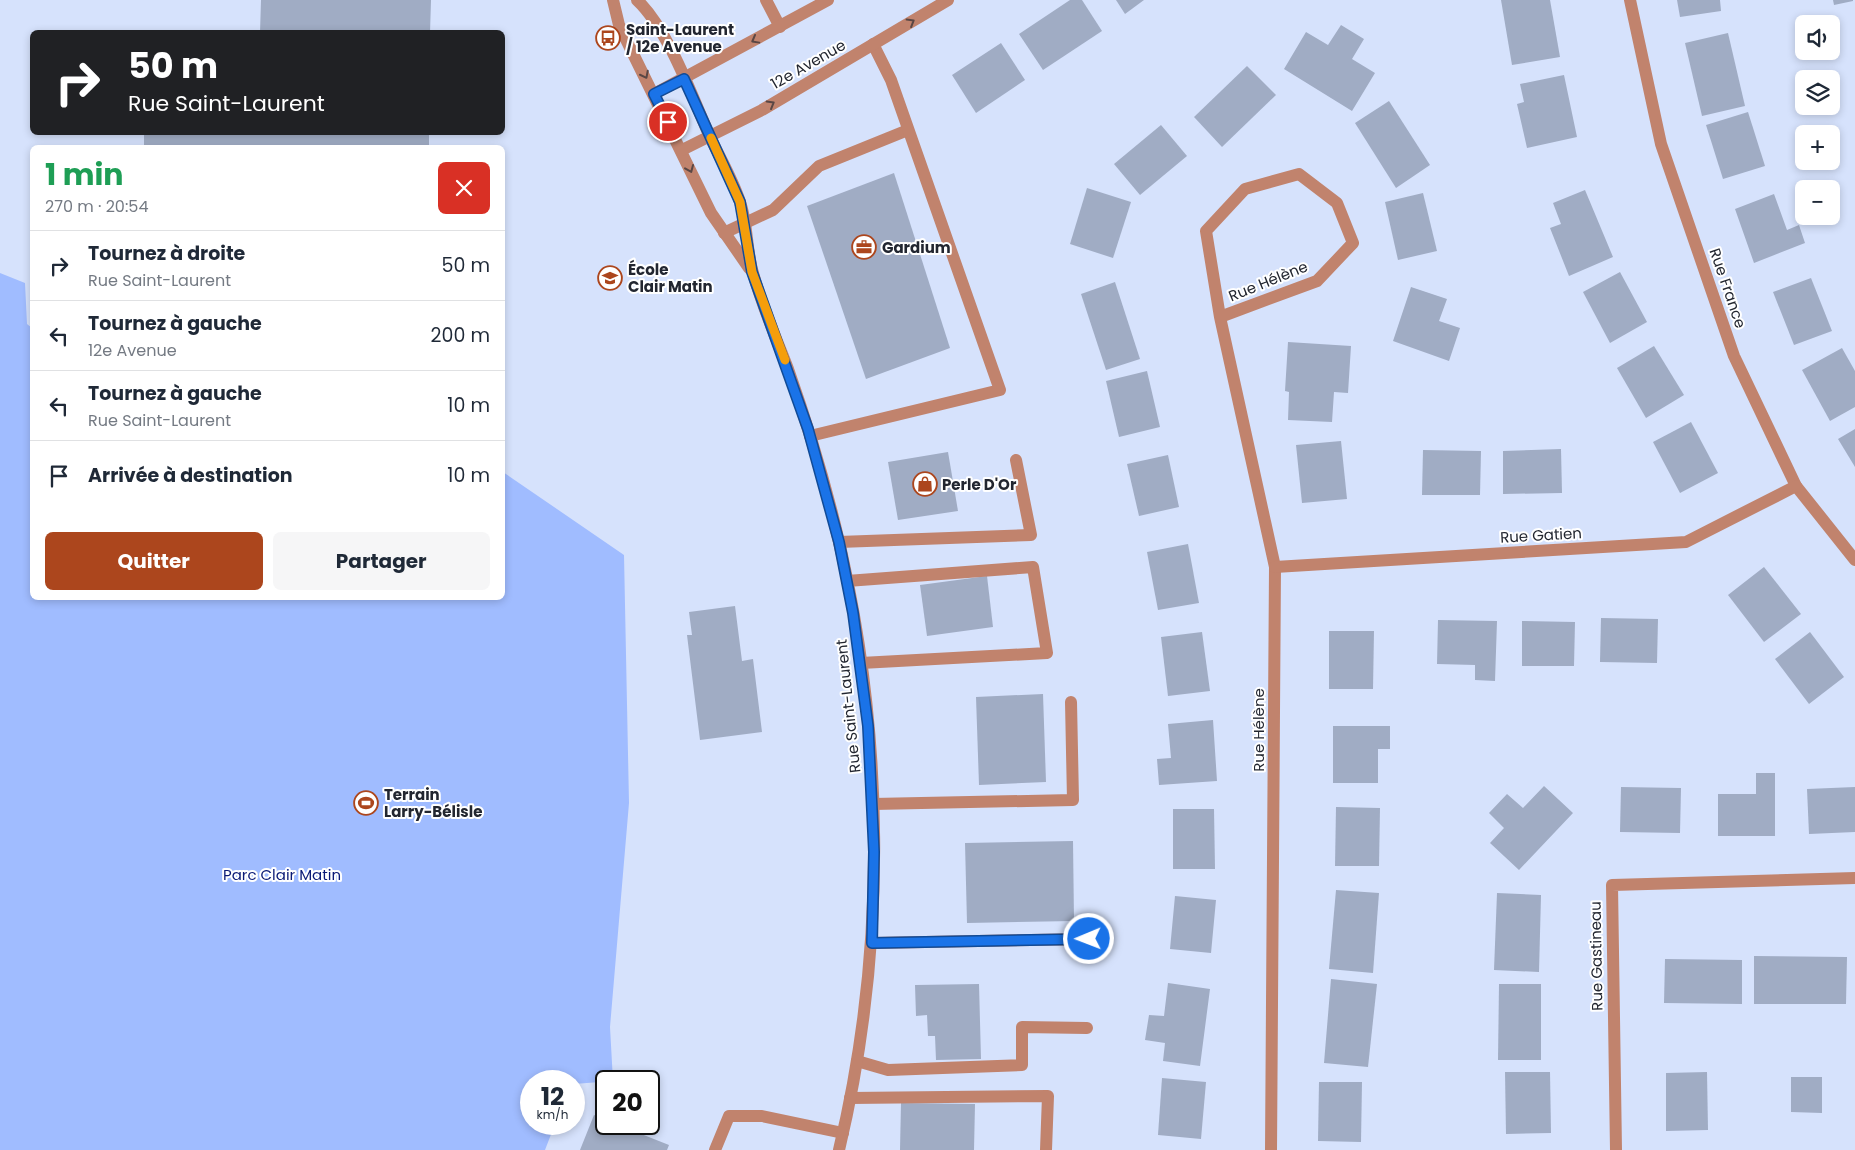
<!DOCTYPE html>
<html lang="fr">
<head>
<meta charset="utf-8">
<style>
	body { margin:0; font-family:Poppins,sans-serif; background:#f6f6f7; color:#1f2937; height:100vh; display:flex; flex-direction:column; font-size:19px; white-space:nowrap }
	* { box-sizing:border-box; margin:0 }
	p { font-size:16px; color:#747a83 }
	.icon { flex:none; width:28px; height:28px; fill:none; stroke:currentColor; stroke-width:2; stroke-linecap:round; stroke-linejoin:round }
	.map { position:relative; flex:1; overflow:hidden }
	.sheet { position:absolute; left:30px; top:145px; width:475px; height:455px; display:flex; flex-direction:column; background:#fff; border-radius:8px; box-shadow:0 2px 8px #0003 }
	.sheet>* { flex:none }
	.guide { position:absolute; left:30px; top:30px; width:475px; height:105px; border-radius:8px; box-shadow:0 2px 8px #0003; background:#202124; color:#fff; overflow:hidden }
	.fabs { position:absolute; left:1795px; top:15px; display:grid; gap:10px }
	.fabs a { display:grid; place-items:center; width:45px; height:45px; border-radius:8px; background:#fff; box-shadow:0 2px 8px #0003; font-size:25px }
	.speed { position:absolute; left:520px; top:1070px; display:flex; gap:10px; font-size:25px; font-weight:700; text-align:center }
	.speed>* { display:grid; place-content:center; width:65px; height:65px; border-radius:50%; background:#fff; box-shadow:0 2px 8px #0003; line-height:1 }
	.speed small { font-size:12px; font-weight:400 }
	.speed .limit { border:2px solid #111; border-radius:8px; background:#fff; color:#111 }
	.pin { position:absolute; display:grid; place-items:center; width:42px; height:42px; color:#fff; margin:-21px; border:2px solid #fff; border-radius:50%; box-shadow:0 1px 5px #0007 }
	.me { position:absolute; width:55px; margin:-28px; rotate:269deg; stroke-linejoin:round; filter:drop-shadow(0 0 4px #0008) }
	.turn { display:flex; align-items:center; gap:18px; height:105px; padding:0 15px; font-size:22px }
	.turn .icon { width:65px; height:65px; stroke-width:2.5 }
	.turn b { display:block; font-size:35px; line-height:42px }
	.round { display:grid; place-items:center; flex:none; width:52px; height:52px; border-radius:8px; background:#f6f6f7 }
	.summary { display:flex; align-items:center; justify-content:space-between; height:85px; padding:0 15px }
	h1 { font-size:30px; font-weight:700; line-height:38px; color:#1e9e55 }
	.primary-button { display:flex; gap:10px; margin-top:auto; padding:10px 15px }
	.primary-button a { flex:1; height:58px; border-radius:8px; background:#ac461d; color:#fff; font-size:20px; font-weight:700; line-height:58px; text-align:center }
	.primary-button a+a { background:#f6f6f7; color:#1f2937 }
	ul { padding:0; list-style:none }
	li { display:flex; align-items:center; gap:15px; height:70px; padding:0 15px; border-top:1px solid #e0e1e3 }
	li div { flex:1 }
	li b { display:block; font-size:19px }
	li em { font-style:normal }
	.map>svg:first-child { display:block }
	.green { fill:#a0bcff }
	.building { fill:#a0acc4 }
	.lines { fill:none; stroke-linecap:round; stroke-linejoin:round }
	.service { stroke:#c1836d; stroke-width:12 }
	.minor { stroke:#c1836d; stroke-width:12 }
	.oneway { stroke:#5a4745 }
	.route-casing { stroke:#114b97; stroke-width:12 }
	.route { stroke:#1a73e8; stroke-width:9 }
	.slow { stroke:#f59e0b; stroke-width:9 }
	.labels { text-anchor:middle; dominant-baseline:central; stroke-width:4; stroke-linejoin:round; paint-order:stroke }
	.poi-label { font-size:15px; font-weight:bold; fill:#222630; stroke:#fff; text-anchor:start }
	.street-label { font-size:15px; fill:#222630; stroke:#fff }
	.park-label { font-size:15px; fill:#091976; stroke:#fff }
</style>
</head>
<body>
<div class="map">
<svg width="1855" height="1150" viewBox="0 0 1855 1150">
	<rect width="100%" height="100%" fill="#d6e2fc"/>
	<polygon class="green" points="0,273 25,283 27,324 32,328 32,598 502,598 503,472 624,555 629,803 610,1027 613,1081 574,1084 574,1081 531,1081 531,1124 555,1124 545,1150 0,1150"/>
	<g class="building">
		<polygon points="261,0 431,0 430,32 260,32"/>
		<polygon points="1070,0 1082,0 1102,31 1043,70 1019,34"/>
		<polygon points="1116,0 1144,0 1125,14"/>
		<polygon points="1501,0 1550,0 1560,57 1512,65"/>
		<polygon points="1677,0 1720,0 1721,11 1680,17"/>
		<polygon points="1833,0 1853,0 1853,1 1834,5"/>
		<polygon points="1341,25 1364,39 1352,59 1375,73 1352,111 1284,69 1306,32 1328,45"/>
		<polygon points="1728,33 1745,106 1702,116 1685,43"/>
		<polygon points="1001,43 1025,80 976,113 952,75"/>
		<polygon points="1247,66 1276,95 1222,147 1194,117"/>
		<polygon points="1564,75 1577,137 1527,148 1517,104 1524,102 1520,84"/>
		<polygon points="1389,101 1430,165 1396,188 1355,123"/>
		<polygon points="1748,112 1765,166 1723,179 1706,125"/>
		<polygon points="1161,125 1187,156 1140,195 1114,164"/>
		<rect x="144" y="132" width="285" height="16"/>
		<polygon points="894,173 950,348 866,379 807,206"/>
		<polygon points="1087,188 1131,202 1113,258 1070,244"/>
		<polygon points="1585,190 1613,257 1569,276 1550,228 1561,224 1553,203"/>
		<polygon points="1423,193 1437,251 1398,260 1385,202"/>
		<polygon points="1774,194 1787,230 1799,225 1805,243 1754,263 1735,209"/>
		<polygon points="1620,272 1647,322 1610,343 1583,292"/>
		<polygon points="1811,278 1832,331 1794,345 1773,292"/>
		<polygon points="1115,282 1140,359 1106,370 1081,294"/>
		<polygon points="1411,287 1447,299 1439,321 1460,328 1449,361 1393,341"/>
		<polygon points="1288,342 1351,346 1348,393 1334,392 1332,422 1288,420 1289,392 1285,391"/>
		<polygon points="1654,346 1684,395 1646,418 1617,368"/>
		<polygon points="1842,348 1855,371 1855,407 1830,421 1802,370"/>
		<polygon points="1147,371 1160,427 1119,437 1106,381"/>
		<polygon points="1691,422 1718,473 1680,493 1653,442"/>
		<polygon points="1855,429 1855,467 1838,439"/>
		<polygon points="1341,441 1347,499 1302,503 1296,445"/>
		<polygon points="1561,449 1562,493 1503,494 1503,451"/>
		<polygon points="1423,450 1481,451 1480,495 1422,495"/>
		<polygon points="948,452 958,511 898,520 888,462"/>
		<polygon points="1168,455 1179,507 1139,516 1127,464"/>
		<polygon points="1188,544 1199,603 1158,610 1147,552"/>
		<polygon points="1764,567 1801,614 1764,642 1728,595"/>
		<polygon points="987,576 993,627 927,636 920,585"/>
		<polygon points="735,606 742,661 753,659 762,732 700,740 687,635 692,635 689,612"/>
		<polygon points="1601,618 1658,619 1657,663 1600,662"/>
		<polygon points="1438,620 1497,621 1495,681 1475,680 1475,665 1437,664"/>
		<polygon points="1522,621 1575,622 1574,666 1522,666"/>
		<polygon points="1329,631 1374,631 1373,689 1329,689"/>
		<polygon points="1202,632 1210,691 1168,696 1161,637"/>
		<polygon points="1810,632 1844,677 1809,704 1775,659"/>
		<polygon points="1043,694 1046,782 979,785 976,697"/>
		<polygon points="1213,720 1217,781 1159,785 1157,759 1171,758 1168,724"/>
		<polygon points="1333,726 1390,726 1390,749 1378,749 1378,783 1333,783"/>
		<polygon points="1756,773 1775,773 1775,836 1718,836 1718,794 1756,794"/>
		<polygon points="1544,786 1573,813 1519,870 1490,843 1504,828 1489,813 1507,794 1523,808"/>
		<polygon points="1621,787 1681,788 1680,833 1620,832"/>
		<polygon points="1855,787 1855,832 1809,834 1807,789"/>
		<polygon points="1336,807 1380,808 1379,866 1335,866"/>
		<polygon points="1173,809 1214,809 1215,869 1173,869"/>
		<polygon points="1073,841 1074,921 967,923 965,843"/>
		<polygon points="1336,890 1379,893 1373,973 1329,969"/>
		<polygon points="1497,893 1541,895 1539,972 1494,970"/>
		<polygon points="1175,896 1216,900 1211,953 1170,949"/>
		<polygon points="1754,956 1847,957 1846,1004 1754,1004"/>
		<polygon points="1665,959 1742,960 1742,1004 1664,1003"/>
		<polygon points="1331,979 1377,984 1368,1067 1324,1063"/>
		<polygon points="1168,983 1210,989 1200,1066 1163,1061 1165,1043 1145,1040 1149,1015 1164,1016"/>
		<polygon points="979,984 981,1059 936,1060 935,1036 928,1036 927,1015 916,1016 915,985"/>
		<polygon points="1499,984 1541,984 1541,1060 1498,1060"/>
		<polygon points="1505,1072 1550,1072 1551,1133 1506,1134"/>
		<polygon points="1707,1072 1708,1130 1666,1131 1666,1073"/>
		<polygon points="1791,1077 1822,1077 1822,1113 1791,1112"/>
		<polygon points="1162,1078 1206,1082 1201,1139 1158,1135"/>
		<polygon points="1319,1082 1362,1082 1361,1142 1318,1141"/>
		<polygon points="901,1103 975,1104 974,1150 900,1150"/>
		<polygon points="594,1115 606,1120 606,1124 616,1124 669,1145 667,1150 580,1150"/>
	</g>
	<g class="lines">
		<g class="service">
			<polyline points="766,0 780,27"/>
			<polyline points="724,233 773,210 819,166 908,130"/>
			<polyline points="810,436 1000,390 891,80 873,44"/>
			<polyline points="839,542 1031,535 1016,460"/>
			<polyline points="847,581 1033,567 1047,653 861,663"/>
			<polyline points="873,804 1073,800 1071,702"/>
			<polyline points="872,943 1089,939"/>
			<polyline points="857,1061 888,1070 1022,1065 1022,1027 1087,1028"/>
			<polyline points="850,1098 1048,1096 1046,1150"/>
			<polyline points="715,1150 729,1116 762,1116 843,1133"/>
		</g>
		<g class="minor">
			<polyline points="613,0 619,25 711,213 749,268"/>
			<path d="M637 0C668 29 692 96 710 137 720 158 733 180 740 202 748 225 746 250 753 273 762 306 776 338 788 369 806 420 822 472 835 525 885 729 888 945 839 1150"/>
			<polyline points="1630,0 1661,144 1734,356 1796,486 1855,560"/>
			<polyline points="654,94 828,0"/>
			<polyline points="682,150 762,110 948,0"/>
			<polyline points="1220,317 1317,281 1353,243 1337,203 1299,174 1245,189 1206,231 1220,317 1275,567 1271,1150"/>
			<polyline points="1275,567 1686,542 1796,486"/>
			<polyline points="1616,1150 1612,885 1855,878"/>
		</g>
	</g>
	<defs><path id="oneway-chevron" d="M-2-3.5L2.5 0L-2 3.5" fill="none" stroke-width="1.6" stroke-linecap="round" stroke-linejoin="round" transform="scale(1.25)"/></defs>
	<g class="oneway">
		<use href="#oneway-chevron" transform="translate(911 22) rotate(-31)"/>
		<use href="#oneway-chevron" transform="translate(755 40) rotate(151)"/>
		<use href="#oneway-chevron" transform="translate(645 75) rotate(63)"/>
		<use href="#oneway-chevron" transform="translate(771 104) rotate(-30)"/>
		<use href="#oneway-chevron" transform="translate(690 169) rotate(67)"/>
	</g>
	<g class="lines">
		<g class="route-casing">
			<polyline id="route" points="668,122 654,94 684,79 740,202 752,272 808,429 839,542 853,613 868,726 874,852 872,943 1089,939"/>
		</g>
		<use href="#route" class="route"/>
		<polyline class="slow" points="711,138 740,202 752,272 785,360"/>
	</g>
	<defs>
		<g id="bus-ring" transform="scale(1.25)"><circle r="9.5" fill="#fff" stroke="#ac461d" stroke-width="1.5"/><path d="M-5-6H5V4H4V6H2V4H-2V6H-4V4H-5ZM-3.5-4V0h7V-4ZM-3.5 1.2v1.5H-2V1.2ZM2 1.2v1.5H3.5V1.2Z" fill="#ac461d"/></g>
		<g id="office-ring" transform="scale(1.25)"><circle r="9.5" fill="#fff" stroke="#ac461d" stroke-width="1.5"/><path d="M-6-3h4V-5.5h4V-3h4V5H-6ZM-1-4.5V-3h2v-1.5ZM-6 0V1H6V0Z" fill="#ac461d"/></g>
		<g id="school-ring" transform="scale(1.25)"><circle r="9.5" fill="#fff" stroke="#ac461d" stroke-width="1.5"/><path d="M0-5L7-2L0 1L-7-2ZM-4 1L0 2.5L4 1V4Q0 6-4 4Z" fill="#ac461d"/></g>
		<g id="shop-ring" transform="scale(1.25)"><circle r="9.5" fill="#fff" stroke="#ac461d" stroke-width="1.5"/><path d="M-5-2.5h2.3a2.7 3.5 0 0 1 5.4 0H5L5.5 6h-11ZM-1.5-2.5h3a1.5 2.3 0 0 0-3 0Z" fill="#ac461d"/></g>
		<g id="stadium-ring" transform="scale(1.25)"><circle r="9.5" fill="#fff" stroke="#ac461d" stroke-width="1.5"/><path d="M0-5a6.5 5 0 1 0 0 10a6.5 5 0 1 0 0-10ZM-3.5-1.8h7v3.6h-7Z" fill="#ac461d"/></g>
	</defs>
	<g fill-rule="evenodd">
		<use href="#bus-ring" x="608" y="38"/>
		<use href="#office-ring" x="864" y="247"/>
		<use href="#school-ring" x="610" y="278"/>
		<use href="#shop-ring" x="925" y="484"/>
		<use href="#stadium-ring" x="366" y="803"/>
	</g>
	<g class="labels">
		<g class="poi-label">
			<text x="626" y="29">Saint-Laurent<tspan x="626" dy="17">/ 12e Avenue</tspan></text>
			<text x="882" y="247">Gardium</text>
			<text x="628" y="269">École<tspan x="628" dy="17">Clair Matin</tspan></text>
			<text x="942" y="484">Perle D'Or</text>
			<text x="384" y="794">Terrain<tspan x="384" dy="17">Larry-Bélisle</tspan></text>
		</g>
		<g class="street-label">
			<text transform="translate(808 64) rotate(-30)">12e Avenue</text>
			<text transform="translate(1268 281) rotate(-22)">Rue Hélène</text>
			<text transform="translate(1728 288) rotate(71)">Rue France</text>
			<text transform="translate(1541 535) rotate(-3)">Rue Gatien</text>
			<text transform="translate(848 706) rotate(-96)">Rue Saint-Laurent</text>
			<text transform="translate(1258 730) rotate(-90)">Rue Hélène</text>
			<text transform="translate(1596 956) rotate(-91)">Rue Gastineau</text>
		</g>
		<g class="park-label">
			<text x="282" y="874">Parc Clair Matin</text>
		</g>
	</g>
</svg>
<div class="fabs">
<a><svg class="icon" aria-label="sound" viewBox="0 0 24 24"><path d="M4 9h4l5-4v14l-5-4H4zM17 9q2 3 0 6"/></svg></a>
<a><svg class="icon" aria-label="layers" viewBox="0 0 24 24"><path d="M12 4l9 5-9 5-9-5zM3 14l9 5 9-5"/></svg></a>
<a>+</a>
<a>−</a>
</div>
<div class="speed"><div>12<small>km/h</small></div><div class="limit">20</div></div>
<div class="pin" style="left:668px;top:122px;background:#d93025"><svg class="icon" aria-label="arrive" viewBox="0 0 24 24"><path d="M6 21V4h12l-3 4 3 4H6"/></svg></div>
<svg class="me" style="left:1089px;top:939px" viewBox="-20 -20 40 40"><circle r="17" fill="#1a73e8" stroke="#fff" stroke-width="3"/><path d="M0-11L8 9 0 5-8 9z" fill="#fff"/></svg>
<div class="guide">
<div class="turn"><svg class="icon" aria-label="right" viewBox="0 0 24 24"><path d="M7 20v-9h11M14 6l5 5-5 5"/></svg><div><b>50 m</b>Rue Saint-Laurent</div></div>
</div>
<section class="sheet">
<div class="summary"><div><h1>1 min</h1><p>270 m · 20:54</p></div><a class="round" style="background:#d93025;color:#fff"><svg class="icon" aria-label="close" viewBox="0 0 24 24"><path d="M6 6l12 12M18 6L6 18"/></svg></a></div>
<ul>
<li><svg class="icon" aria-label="right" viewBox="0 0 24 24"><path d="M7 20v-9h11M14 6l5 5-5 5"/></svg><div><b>Tournez à droite</b><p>Rue Saint-Laurent</p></div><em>50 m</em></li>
<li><svg class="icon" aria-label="left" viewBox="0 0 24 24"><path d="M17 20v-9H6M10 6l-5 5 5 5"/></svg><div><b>Tournez à gauche</b><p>12e Avenue</p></div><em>200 m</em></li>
<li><svg class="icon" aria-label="left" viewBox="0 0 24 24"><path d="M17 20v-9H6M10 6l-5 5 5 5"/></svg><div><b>Tournez à gauche</b><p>Rue Saint-Laurent</p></div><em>10 m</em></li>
<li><svg class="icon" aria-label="arrive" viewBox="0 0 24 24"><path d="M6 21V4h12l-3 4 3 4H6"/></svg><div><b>Arrivée à destination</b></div><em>10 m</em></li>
</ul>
<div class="primary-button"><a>Quitter</a><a>Partager</a></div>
</section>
</div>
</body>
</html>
